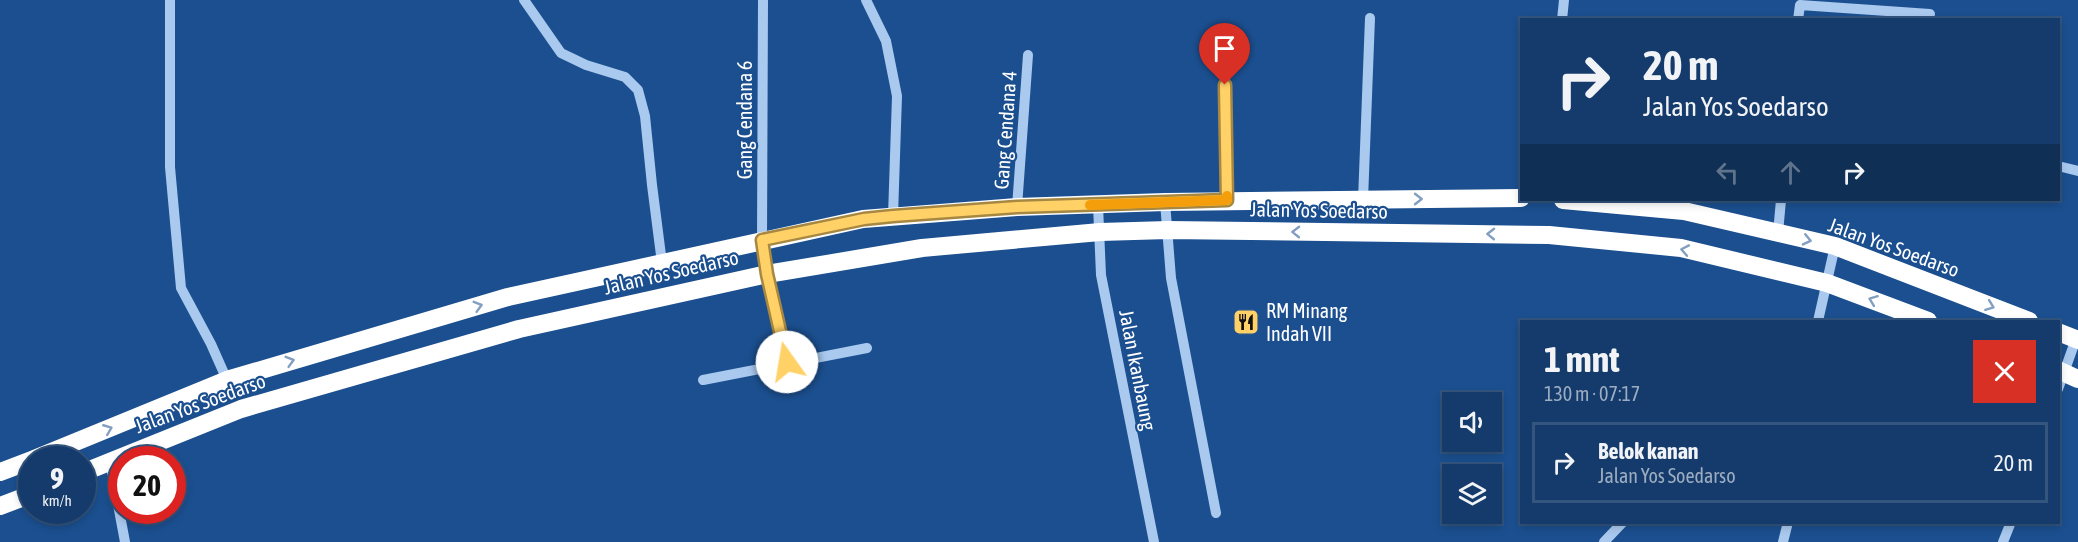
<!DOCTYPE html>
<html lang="id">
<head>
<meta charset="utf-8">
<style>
	body { margin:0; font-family:"Asap Condensed",sans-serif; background:#1d4271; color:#f1f3f6; height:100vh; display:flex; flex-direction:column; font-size:22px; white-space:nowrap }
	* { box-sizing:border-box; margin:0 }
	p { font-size:20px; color:#9dadc1 }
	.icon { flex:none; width:33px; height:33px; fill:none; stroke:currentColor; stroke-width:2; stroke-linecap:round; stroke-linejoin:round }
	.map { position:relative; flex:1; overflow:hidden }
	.panel { position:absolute; left:1520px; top:320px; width:540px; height:204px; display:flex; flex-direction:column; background:#143b6b; border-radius:0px; box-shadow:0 3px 9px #0003,0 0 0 2px #33557e }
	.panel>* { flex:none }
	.hud { position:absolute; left:1520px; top:18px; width:540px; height:183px; border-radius:0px; box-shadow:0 3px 9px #0003,0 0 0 2px #33557e; background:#143b6b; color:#f1f3f6; overflow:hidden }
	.tools { position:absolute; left:1442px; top:392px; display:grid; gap:12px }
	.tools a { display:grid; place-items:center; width:60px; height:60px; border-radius:0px; background:#143b6b; box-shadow:0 3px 9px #0003,0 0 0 2px #33557e; font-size:30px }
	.speed { position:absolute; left:18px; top:446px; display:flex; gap:12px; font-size:30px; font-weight:700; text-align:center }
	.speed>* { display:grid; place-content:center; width:78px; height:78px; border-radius:50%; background:#143b6b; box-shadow:0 3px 9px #0003,0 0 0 2px #33557e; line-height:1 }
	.speed small { font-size:15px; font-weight:400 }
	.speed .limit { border:9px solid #d22; background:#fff; color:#111 }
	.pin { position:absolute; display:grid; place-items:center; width:51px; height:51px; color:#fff; margin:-62px -26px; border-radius:50% 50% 50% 0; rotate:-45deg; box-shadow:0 0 6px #0007 }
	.pin .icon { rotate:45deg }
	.me { position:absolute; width:66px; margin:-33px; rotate:347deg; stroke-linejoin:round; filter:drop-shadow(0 0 4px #0008) }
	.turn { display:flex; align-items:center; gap:21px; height:126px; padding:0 24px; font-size:27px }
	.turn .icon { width:78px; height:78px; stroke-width:2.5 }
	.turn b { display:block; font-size:42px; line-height:51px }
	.lanes { display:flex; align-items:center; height:57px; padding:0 24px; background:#0003; justify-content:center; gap:30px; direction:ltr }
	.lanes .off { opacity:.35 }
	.round { display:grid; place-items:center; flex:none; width:63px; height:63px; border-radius:0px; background:#1d4271 }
	.head { display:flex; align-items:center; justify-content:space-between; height:102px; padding:0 24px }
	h1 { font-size:36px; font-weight:700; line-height:45px }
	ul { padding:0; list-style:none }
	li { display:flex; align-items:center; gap:18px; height:81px; margin:0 12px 9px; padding:0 12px; border:3px solid #33557e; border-radius:0px }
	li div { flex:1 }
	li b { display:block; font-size:22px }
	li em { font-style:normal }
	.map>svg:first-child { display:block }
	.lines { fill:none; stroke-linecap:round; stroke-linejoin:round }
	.minor { stroke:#a9c9ee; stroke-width:10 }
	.highway { stroke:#fff; stroke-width:18 }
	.oneway { stroke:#829ec1 }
	.route-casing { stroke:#a68842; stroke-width:15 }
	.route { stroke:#ffd166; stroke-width:10 }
	.slow { stroke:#f59e0b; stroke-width:10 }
	.labels { text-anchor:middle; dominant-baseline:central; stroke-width:4.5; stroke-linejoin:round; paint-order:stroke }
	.street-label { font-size:20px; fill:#fff; stroke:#1b4f8f }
	.poi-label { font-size:20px; fill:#fff; stroke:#1b4f8f; text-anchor:start }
</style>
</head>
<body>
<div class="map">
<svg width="2078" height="542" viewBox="0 0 2078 542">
	<rect width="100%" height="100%" fill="#1b4f8f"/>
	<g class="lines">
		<g class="minor">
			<polyline points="170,0 170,167 181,288 211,344 227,380"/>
			<polyline points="524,0 561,53 586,65 625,77 638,90 645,116 652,185 662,263"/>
			<polyline points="763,0 762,240 767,274 787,362"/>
			<polyline points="866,0 886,41 897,96 893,216"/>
			<polyline points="1562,20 1564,0"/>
			<polyline points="1798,20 1800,5 1930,14"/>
			<polyline points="1225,85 1227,200"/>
			<polyline points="2058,166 2078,171"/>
			<polyline points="1363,200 1370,18"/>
			<polyline points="1165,202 1171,278 1216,513"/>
			<polyline points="1098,205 1101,275 1154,542"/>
			<polyline points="1017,207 1028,55"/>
			<polyline points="1778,233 1781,200"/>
			<polyline points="1818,321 1835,246"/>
			<polyline points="703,380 867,348"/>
			<polyline points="2058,389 2076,339"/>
			<polyline points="110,462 125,542"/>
			<polyline points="1604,542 1623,522"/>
			<polyline points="1783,542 1788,522"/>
			<polyline points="2003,542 2011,522"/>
		</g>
		<g class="highway">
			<polyline points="1563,200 1684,211 1835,246 2029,321"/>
			<polyline points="2058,332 2078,340"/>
			<polyline points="2058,370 2078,379"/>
			<polyline points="34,459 227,380 508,297 863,219 1017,207 1165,202 1521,198"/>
			<polyline points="0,472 32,460"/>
			<polyline points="82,473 241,409 519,329 767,274 922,248 1100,232 1168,230 1549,235 1681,248 1827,283 1928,321"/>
			<polyline points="0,506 32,494"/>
		</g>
	</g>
	<defs><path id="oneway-chevron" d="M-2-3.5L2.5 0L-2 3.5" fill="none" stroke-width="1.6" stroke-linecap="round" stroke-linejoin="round" transform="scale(1.5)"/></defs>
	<g class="oneway">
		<use href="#oneway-chevron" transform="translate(1418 199)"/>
		<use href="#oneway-chevron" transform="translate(1296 232) rotate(-179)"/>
		<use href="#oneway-chevron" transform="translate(1491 234) rotate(-179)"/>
		<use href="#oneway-chevron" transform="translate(1807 240) rotate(13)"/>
		<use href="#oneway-chevron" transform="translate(1685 250) rotate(-169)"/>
		<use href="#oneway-chevron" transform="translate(1873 300) rotate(-159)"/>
		<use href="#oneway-chevron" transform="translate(478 306) rotate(-16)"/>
		<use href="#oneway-chevron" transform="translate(1990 306) rotate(21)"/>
		<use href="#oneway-chevron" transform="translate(290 361) rotate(-16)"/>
		<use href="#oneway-chevron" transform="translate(108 429) rotate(-22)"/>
	</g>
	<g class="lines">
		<g class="route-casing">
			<polyline id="route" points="787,362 767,274 762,240 864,219 893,216 1017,207 1227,200 1225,85"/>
		</g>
		<use href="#route" class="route"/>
		<polyline class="slow" points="1090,205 1227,200 1227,196"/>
	</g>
	<defs>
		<g id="restaurant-square" transform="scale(1.35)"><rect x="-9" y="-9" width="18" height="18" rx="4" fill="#ffd166" stroke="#1b4f8f"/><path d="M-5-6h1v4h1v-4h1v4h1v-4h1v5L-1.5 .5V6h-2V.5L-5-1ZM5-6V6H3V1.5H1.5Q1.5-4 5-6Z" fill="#111"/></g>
	</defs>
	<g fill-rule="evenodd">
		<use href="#restaurant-square" x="1246" y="322"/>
	</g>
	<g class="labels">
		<g class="street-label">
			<text transform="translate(744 120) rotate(-90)">Gang Cendana 6</text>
			<text transform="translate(1005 130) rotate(-86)">Gang Cendana 4</text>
			<text transform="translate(1319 210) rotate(1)">Jalan Yos Soedarso</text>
			<text transform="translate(1894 247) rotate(20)">Jalan Yos Soedarso</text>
			<text transform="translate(671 272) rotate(-13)">Jalan Yos Soedarso</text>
			<text transform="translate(1138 370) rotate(79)">Jalan Ikanbaung</text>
			<text transform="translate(200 403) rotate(-20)">Jalan Yos Soedarso</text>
		</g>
		<g class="poi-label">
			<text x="1266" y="310">RM Minang<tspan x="1266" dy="23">Indah VII</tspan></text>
		</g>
	</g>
</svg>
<div class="tools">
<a><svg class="icon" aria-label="sound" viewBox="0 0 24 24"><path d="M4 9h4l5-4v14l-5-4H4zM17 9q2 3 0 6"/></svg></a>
<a><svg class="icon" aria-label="layers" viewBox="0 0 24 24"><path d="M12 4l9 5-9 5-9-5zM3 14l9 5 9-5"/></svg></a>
</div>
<div class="speed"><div>9<small>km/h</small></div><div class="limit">20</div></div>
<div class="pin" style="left:1225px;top:85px;background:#d93025"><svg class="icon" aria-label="arrive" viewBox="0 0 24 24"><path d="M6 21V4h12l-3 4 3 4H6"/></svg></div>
<svg class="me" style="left:787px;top:362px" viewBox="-20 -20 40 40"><circle r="19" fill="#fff"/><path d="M0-13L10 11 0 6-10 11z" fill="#ffd166"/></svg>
<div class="hud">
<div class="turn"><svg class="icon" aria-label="right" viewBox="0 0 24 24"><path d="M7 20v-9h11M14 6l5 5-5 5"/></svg><div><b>20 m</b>Jalan Yos Soedarso</div></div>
<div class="lanes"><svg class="icon off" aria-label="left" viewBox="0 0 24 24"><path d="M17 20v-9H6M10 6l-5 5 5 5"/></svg><svg class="icon off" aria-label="ahead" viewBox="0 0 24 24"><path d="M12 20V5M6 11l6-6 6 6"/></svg><svg class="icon" aria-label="right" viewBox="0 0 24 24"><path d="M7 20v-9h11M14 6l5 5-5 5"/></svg></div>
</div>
<section class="panel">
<div class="head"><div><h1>1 mnt</h1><p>130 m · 07:17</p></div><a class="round" style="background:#d93025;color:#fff"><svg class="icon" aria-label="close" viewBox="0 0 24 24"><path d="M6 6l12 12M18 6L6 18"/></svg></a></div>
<ul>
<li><svg class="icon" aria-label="right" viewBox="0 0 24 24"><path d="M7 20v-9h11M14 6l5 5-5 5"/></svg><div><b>Belok kanan</b><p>Jalan Yos Soedarso</p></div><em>20 m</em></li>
</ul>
</section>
</div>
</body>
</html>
